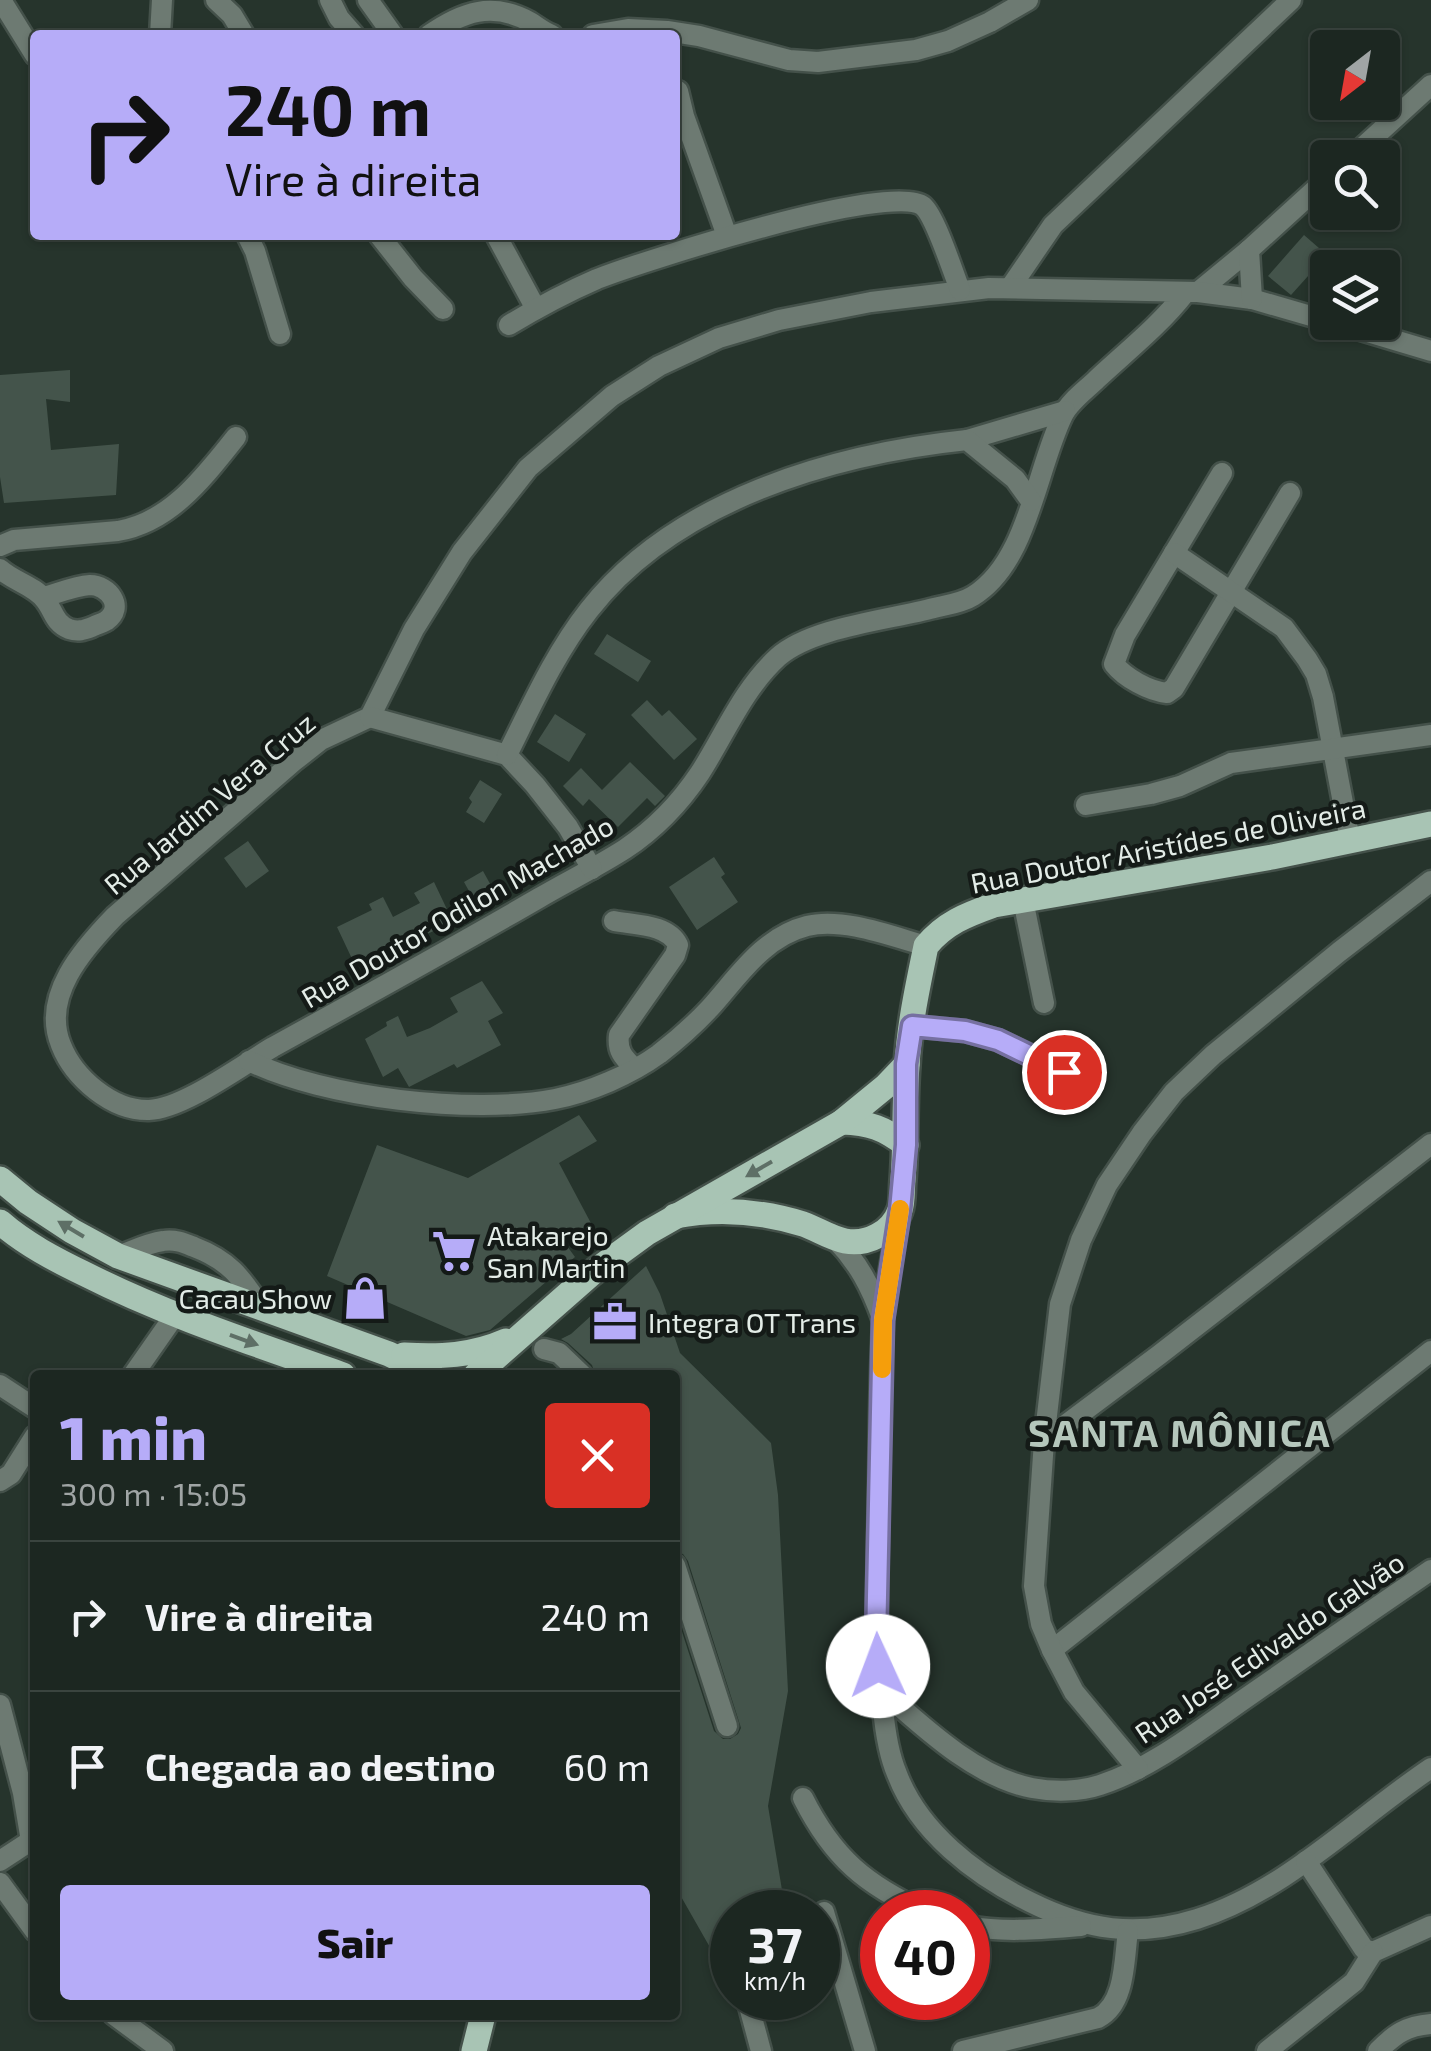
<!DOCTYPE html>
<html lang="pt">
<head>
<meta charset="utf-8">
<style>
	body { margin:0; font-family:"Exo 2",sans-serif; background:#29332e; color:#f1f3f6; height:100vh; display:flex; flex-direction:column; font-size:38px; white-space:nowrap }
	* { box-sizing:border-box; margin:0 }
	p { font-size:32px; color:#a0a5a5 }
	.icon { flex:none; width:55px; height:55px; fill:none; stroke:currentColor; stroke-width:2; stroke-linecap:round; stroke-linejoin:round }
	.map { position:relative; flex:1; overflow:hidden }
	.drawer { position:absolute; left:30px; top:1370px; width:650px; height:650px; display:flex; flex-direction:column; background:#1c2721; border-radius:10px; box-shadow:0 2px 8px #0004,0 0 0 2px #3a443f }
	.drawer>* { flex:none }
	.guide { position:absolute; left:30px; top:30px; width:650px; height:210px; border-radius:10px; box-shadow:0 2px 8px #0004,0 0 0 2px #3a443f; background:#b6acf8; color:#111; overflow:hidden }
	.needle { width:65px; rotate:211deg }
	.fabs { position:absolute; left:1310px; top:30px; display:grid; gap:20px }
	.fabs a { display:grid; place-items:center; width:90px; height:90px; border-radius:10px; background:#1c2721; box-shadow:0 2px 8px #0004,0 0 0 2px #3a443f; font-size:50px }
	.speed { position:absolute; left:710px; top:1890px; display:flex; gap:20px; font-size:50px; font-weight:700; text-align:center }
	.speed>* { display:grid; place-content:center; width:130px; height:130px; border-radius:50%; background:#1c2721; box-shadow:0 2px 8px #0004,0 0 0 2px #3a443f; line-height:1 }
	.speed small { font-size:25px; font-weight:400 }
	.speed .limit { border:15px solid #d22; background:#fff; color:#111 }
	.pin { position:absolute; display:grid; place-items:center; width:85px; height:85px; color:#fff; margin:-42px; border:5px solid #fff; border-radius:50%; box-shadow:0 2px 10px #0007 }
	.me { position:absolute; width:110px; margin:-55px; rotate:358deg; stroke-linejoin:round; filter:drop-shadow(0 0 8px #0008) }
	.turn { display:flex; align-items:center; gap:35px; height:210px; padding:0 30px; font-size:45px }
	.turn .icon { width:130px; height:130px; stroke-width:2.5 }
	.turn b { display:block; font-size:70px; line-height:85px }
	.round { display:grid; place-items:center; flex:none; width:105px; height:105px; border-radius:10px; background:#29332e }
	.summary { display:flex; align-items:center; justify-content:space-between; height:170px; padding:0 30px }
	h1 { font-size:60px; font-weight:800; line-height:75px; color:#b6acf8 }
	.cta { display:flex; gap:20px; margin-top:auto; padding:20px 30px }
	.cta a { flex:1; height:115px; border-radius:10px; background:#b6acf8; color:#111; font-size:40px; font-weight:800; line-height:115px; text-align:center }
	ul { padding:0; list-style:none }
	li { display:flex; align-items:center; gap:30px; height:150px; padding:0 30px; border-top:2px solid #3a443f }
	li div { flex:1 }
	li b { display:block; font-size:38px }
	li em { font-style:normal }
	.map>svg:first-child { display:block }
	.building { fill:#44544b }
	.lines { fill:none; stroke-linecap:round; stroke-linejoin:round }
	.minor-casing { stroke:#44514a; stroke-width:25 }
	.major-casing { stroke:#44514a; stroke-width:30 }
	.minor { stroke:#6d7a72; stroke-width:20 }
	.major { stroke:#a8c4b4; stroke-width:25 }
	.oneway { fill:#5e6f66 }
	.route-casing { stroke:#7670a1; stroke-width:25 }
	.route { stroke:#b6acf8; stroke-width:18 }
	.slow { stroke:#f59e0b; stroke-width:18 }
	.labels { text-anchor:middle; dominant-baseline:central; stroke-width:9; stroke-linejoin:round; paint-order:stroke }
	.street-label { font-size:28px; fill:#e3ece7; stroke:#141a17 }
	.poi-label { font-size:28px; fill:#e3ece7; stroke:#141a17; text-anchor:start }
	.district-label { font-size:38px; font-weight:bold; letter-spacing:2.5px; fill:#b5c7bc; stroke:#141a17 }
</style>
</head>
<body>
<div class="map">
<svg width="1431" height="2051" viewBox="0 0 1431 2051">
	<rect width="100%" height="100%" fill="#26342c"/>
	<g class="building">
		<polygon points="1304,235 1327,255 1291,295 1268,276"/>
		<polygon points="70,370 70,402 46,399 51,450 119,444 116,495 4,503 0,477 0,375"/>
		<polygon points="607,634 651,661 638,682 594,654"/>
		<polygon points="647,700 662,716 669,710 697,739 674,760 631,715"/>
		<polygon points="555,714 586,734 569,762 537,742"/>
		<polygon points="630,762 665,796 655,806 647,798 618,827 589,799 583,806 563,786 581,768 602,790"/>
		<polygon points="480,780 502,794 484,823 466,812 472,802 469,798"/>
		<polygon points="248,841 269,871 246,888 224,858"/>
		<polygon points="714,857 725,874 721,877 738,902 697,930 669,887"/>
		<polygon points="483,871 499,900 480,911 464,882"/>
		<polygon points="434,882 453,922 427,934 429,938 413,947 410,942 387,953 384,949 354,963 337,927 372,910 369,904 383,897 393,917 420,903 414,893"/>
		<polygon points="482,981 503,1013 488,1021 501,1045 457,1068 454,1064 409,1087 398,1068 383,1077 365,1039 387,1026 386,1022 398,1016 407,1037 430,1028 458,1012 450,998"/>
		<polygon points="579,1115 597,1141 559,1163 593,1227 567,1246 575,1257 490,1330 466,1336 327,1276 377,1145 468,1178"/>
		<polygon points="646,1266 660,1294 680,1353 771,1443 778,1495 788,1691 768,1806 782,1890 773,1912 732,1912 732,1986 675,1886 675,1610 714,1731 723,1739 730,1739 738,1734 741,1728 688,1561 683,1554 675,1552 675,1375 595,1375 592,1365 568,1343 561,1339 571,1334"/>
	</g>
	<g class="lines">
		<g class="minor-casing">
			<g id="minor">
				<polyline points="1,0 35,55"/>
				<polyline points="216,0 232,15 244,35"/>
				<polyline points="330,0 339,18 354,35"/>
				<polyline points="368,0 393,35"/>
				<polyline points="160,35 162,0"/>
				<path d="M429 35C462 12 492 1 530 22 538 27 544 32 552 35"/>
				<polyline points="593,35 628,29 667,31 699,36 789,60 818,62 916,50 948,41 990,22 1028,0"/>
				<polyline points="678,91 684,116 727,236"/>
				<polyline points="1351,158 1431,85"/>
				<polyline points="247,235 255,251 280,334"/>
				<polyline points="379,235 413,278 443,309"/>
				<polyline points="496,235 536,309"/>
				<polyline points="1010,288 1053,225 1291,0"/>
				<polyline points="1198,292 1249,250"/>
				<path d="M1185 293C1160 325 1127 351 1097 379 1086 390 1070 401 1063 415 1036 470 1028 562 973 596 962 603 947 605 934 608 889 620 812 627 778 657 743 689 725 734 700 773 680 803 655 829 625 849 597 867 568 881 539 898 451 949 362 998 273 1047 242 1065 183 1109 149 1110 112 1111 74 1078 61 1045 41 996 83 949 115 916L293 762 321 740 370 717 414 629 462 552 528 468 612 396 659 366 719 338 779 320 871 302 989 288 1198 292 1252 299 1328 321"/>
				<polyline points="1252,299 1249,250 1328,178"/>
				<polyline points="1334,322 1431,351"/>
				<path d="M509 325C537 308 567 292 597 279 640 262 892 181 923 206 935 216 953 272 960 290"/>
				<polyline points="967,440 1065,411"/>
				<path d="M1222 473 1125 635 1114 664C1125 678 1149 691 1167 693L1174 688 1290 493"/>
				<path d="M0 546 14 540 118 531C171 522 204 477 236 437"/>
				<polyline points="1174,553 1284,628 1307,659 1316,674 1323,697 1350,840"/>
				<path d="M0 569C13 581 35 586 45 600 54 611 54 623 69 629 78 632 84 630 92 627 93 626 105 622 106 621 126 607 108 585 90 585 75 586 58 593 44 597"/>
				<polyline points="370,717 507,755 535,785 568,827 592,869"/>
				<path d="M507 755C531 707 555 653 589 610 675 500 833 454 967 440L1015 479 1031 501"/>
				<polyline points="1086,805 1151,794 1180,786 1231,763 1431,735"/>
				<polyline points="1023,900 1044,1003"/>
				<path d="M614 921C635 925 668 924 678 945L675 955 619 1035C617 1051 623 1057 634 1068"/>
				<polyline points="912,1026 965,1031 998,1040 1064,1071"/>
				<path d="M249 1061C324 1098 473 1115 555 1099 590 1092 630 1075 659 1054 676 1041 695 1024 710 1008 738 977 763 937 807 926 842 917 891 936 926 946"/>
				<path d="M900 1211C894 1248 885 1286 883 1323 879 1393 880 1464 878 1535 877 1594 875 1648 883 1708 885 1730 888 1753 897 1774 919 1832 975 1875 1030 1902 1086 1930 1136 1938 1197 1919 1286 1891 1355 1819 1431 1768"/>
				<path d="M835 1239C858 1262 871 1287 882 1318"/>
				<path d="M118 1256C132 1251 148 1243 163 1241 175 1239 184 1243 194 1247 231 1261 242 1279 263 1310"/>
				<polyline points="544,1349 559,1353 582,1375"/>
				<polyline points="133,1375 175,1315"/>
				<polyline points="0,1385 35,1408"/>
				<polyline points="1044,1441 1159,1355 1431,1144"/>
				<polyline points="0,1481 11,1474 35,1436"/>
				<polyline points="675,1565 727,1726"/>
				<polyline points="1052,1650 1431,1351"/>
				<path d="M880 1689C922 1726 975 1777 1032 1788 1053 1792 1079 1792 1100 1785 1150 1769 1200 1730 1243 1700 1306 1656 1368 1613 1431 1570"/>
				<polyline points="0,1705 23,1793 31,1841"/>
				<polyline points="1138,1769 1074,1692 1052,1650 1041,1624 1034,1586 1044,1441 1060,1304 1081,1240 1107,1185 1142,1133 1174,1092 1213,1055 1339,952 1431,881"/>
				<path d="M803 1798C833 1858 866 1885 925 1912"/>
				<polyline points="0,1861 35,1838"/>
				<polyline points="1306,1861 1364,1949 1373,1952"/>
				<polyline points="0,1883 35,1931"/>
				<polyline points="824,1912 865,2051"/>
				<path d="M968 1926C1005 1933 1043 1929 1081 1926"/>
				<polyline points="1373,1952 1431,1926"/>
				<polyline points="747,1999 761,2051"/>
				<polyline points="114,2015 163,2051"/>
				<path d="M963 2051 1098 2018C1126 2004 1124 1958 1128 1931"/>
				<polyline points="1267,2051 1354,1982 1373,1952"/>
				<path d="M1378 2051C1395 2034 1406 2026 1431 2024"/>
			</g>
		</g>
		<g class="major-casing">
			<g id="major">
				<path d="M842 1122C870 1123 884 1128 906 1145"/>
				<polyline points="0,1179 28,1202 72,1231 118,1256 389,1354 432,1375"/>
				<path d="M675 1216C717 1208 761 1211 803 1224 817 1229 830 1238 845 1241 867 1245 892 1233 900 1210 903 1202 902 1189 903 1180 906 1142 904 1104 907 1066 909 1026 918 985 926 946 945 923 966 915 994 905L1272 857 1431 824"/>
				<path d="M0 1222C25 1244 56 1260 85 1274 168 1316 256 1344 343 1375"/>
				<path d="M404 1355C440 1357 472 1356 506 1341"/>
				<polyline points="476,1375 592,1273 647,1233 842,1122 886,1086 907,1064"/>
				<polyline points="474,2051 483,2015"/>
			</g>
		</g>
		<use href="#minor" class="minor"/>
		<use href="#major" class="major"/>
	</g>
	<defs><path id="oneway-solid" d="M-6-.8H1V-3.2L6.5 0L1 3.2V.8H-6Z" transform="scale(2.5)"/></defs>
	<g class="oneway">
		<use href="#oneway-solid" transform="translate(759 1169) rotate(150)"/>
		<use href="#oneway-solid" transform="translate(71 1229) rotate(-149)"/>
		<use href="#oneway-solid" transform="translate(244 1340) rotate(20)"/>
	</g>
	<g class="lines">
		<g class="route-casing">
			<polyline id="route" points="878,1666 876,1642 883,1320 900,1210 906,1145 906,1064 912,1026 965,1031 998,1040 1064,1072"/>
		</g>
		<use href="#route" class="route"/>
		<polyline class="slow" points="882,1369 883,1320 900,1209"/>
	</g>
	<defs>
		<g id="supermarket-bare" transform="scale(3.45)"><path d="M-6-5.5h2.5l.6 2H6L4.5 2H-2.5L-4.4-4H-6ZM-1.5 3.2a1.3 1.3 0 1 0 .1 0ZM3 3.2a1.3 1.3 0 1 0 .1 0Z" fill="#b6acf8" stroke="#141a17" stroke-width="2.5" paint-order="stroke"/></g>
		<g id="shop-bare" transform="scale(3.45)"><path d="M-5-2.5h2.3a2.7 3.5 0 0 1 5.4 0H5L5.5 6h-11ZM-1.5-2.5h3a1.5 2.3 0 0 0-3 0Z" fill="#b6acf8" stroke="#141a17" stroke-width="2.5" paint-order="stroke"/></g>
		<g id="office-bare" transform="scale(3.45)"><path d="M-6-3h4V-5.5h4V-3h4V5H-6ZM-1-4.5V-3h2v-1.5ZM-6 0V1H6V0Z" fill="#b6acf8" stroke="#141a17" stroke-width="2.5" paint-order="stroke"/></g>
	</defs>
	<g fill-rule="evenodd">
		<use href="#supermarket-bare" x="454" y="1251"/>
		<use href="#shop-bare" x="365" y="1298"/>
		<use href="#office-bare" x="615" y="1322"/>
	</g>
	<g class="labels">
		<g class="street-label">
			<text transform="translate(209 803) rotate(-40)">Rua Jardim Vera Cruz</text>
			<text transform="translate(1168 845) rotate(-11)">Rua Doutor Aristídes de Oliveira</text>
			<text transform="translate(457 911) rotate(-30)">Rua Doutor Odilon Machado</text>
			<text transform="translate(1269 1647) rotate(-34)">Rua José Edivaldo Galvão</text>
		</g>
		<g class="poi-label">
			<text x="487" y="1235">Atakarejo<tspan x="487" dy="32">San Martin</tspan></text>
			<text x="332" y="1298" text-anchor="end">Cacau Show</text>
			<text x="648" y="1322">Integra OT Trans</text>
		</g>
		<g class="district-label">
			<text x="1180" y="1432">SANTA MÔNICA</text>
		</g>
	</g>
</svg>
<div class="fabs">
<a><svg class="needle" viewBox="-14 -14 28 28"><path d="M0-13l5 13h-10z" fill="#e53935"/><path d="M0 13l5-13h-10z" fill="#a0a5a5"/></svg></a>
<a><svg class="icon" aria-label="search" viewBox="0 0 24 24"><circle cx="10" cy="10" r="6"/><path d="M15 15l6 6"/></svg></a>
<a><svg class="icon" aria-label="layers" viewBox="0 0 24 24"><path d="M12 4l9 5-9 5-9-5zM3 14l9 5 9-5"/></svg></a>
</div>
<div class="speed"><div>37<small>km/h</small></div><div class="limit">40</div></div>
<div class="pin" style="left:1064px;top:1072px;background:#d93025"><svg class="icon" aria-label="arrive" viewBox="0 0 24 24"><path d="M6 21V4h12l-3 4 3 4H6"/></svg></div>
<svg class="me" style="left:878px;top:1666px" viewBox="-20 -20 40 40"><circle r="19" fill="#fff"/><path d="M0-13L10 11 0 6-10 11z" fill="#b6acf8"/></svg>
<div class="guide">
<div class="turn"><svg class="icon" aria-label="right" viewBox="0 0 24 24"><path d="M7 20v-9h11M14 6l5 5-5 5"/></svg><div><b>240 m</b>Vire à direita</div></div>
</div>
<section class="drawer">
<div class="summary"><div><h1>1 min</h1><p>300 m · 15:05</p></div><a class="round" style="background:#d93025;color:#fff"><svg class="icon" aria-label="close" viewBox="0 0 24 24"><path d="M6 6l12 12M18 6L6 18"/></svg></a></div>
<ul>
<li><svg class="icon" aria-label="right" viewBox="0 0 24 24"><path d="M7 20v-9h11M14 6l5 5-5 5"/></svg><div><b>Vire à direita</b></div><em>240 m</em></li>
<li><svg class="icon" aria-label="arrive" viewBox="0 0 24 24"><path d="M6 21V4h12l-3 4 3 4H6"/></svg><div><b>Chegada ao destino</b></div><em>60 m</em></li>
</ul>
<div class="cta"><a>Sair</a></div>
</section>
</div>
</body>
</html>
